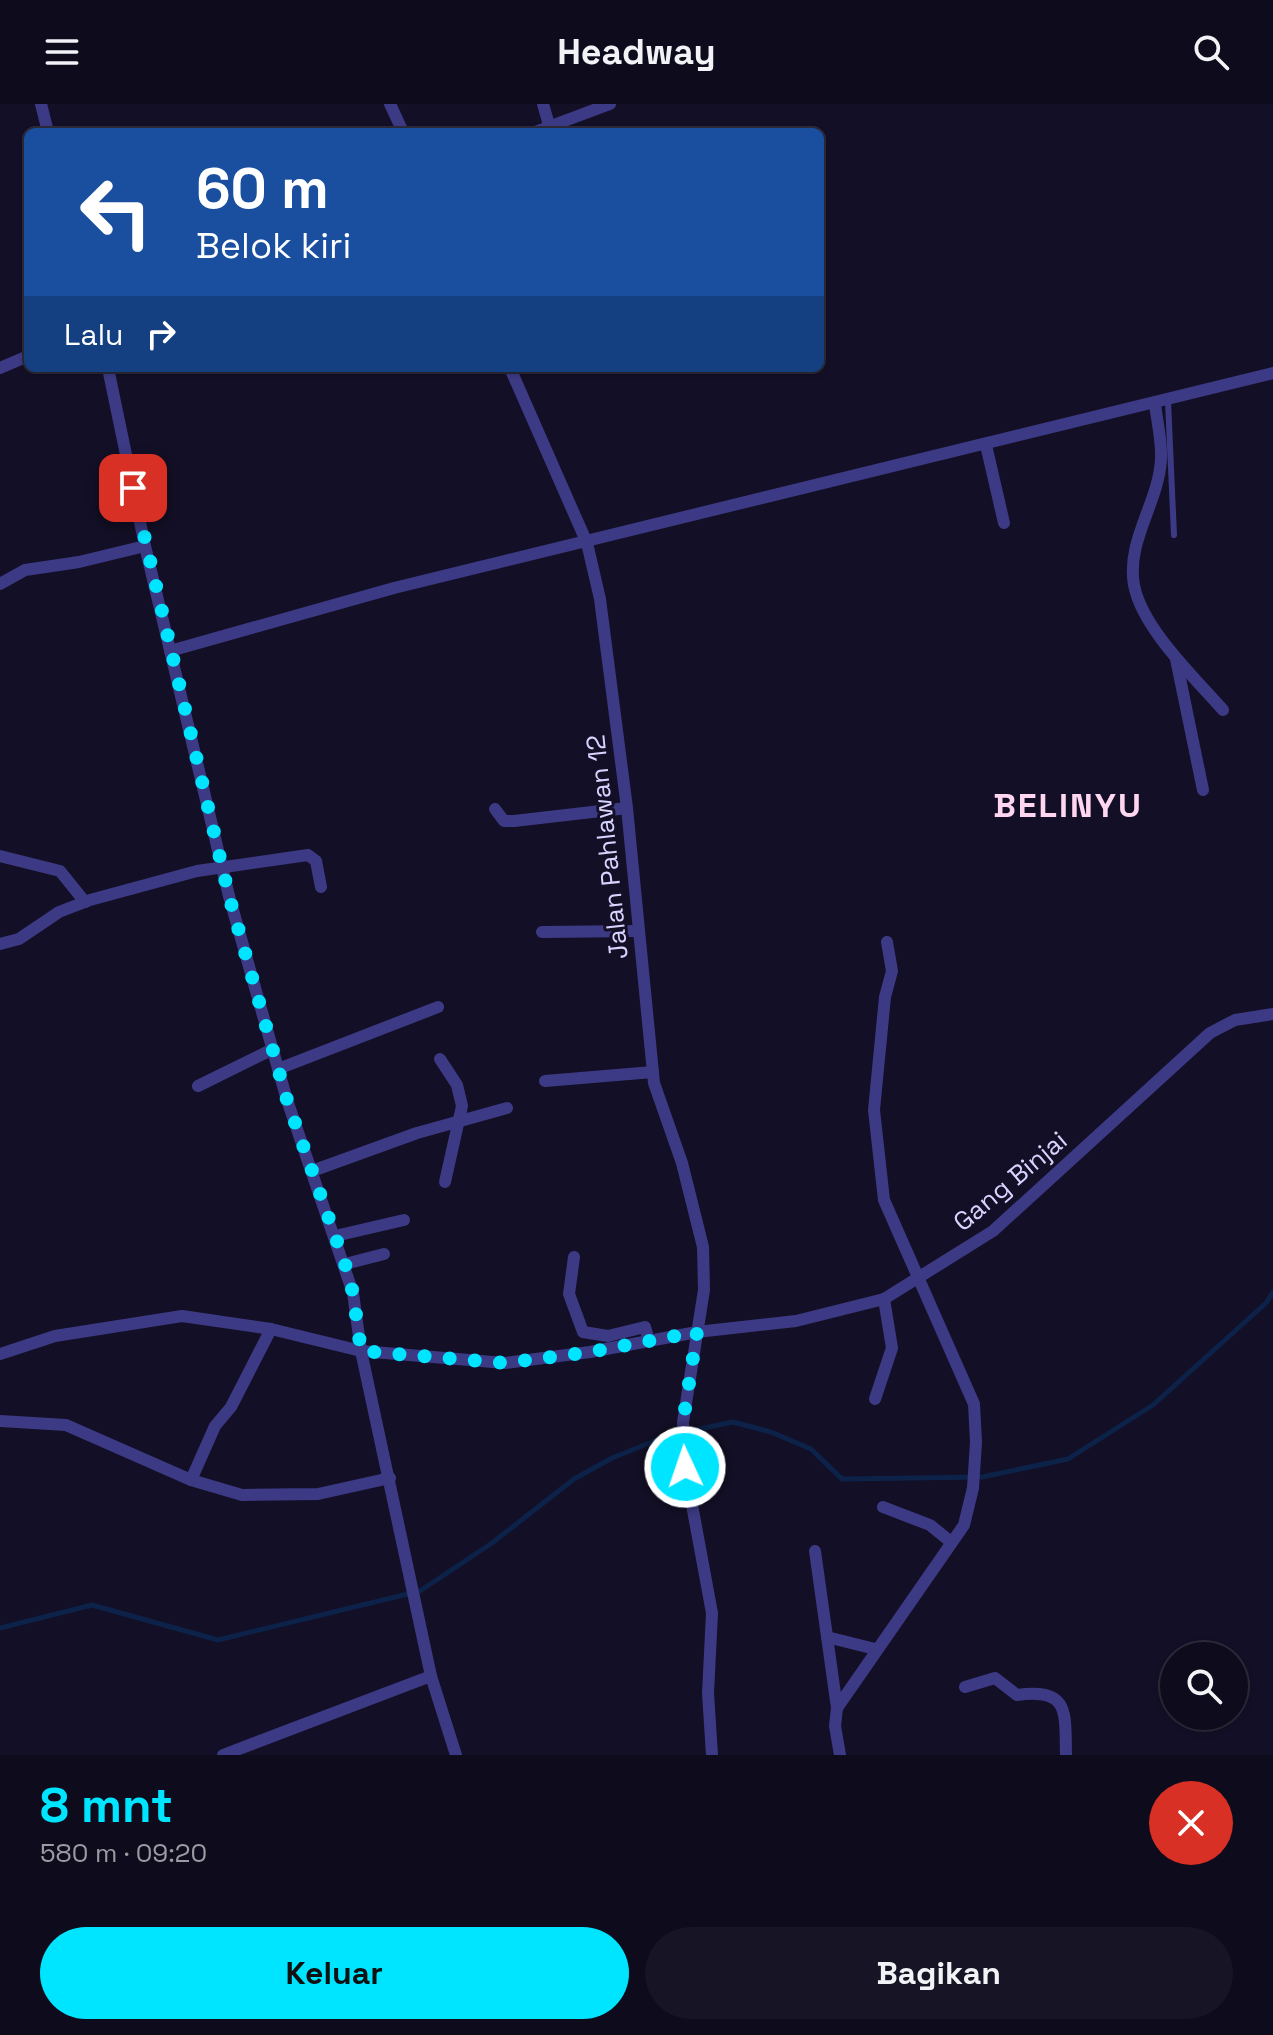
<!DOCTYPE html>
<html lang="id">
<head>
<meta charset="utf-8">
<style>
	body { margin:0; font-family:"Space Grotesk",sans-serif; background:#171425; color:#f1f3f6; height:100vh; display:flex; flex-direction:column; font-size:30px; white-space:nowrap }
	* { box-sizing:border-box; margin:0 }
	p { font-size:26px; color:#9b9ba3 }
	.icon { flex:none; width:44px; height:44px; fill:none; stroke:currentColor; stroke-width:2; stroke-linecap:round; stroke-linejoin:round }
	.map { position:relative; height:1651px; overflow:hidden }
	.sheet { display:flex; flex-direction:column; background:#0e0b1c; flex:1 }
	.sheet>* { flex:none }
	.top-card { position:absolute; left:24px; top:24px; width:800px; height:244px; border-radius:12px; box-shadow:0 2px 6px #0004,0 0 0 2px #2e2b3b; background:#1a4fa0; color:#fff; overflow:hidden }
	.buttons { position:absolute; left:1160px; top:1538px; display:grid; gap:16px }
	.buttons a { display:grid; place-items:center; width:88px; height:88px; border-radius:50%; background:#0e0b1c; box-shadow:0 2px 6px #0004,0 0 0 2px #2e2b3b; font-size:40px }
	.pin { position:absolute; display:grid; place-items:center; width:68px; height:68px; color:#fff; margin:-34px; border-radius:16px; box-shadow:0 4px 12px #0006 }
	.me { position:absolute; width:88px; margin:-44px; rotate:357deg; stroke-linejoin:round; filter:drop-shadow(0 0 6px #0008) }
	.turn { display:flex; align-items:center; gap:28px; height:168px; padding:0 40px; font-size:36px }
	.turn .icon { width:104px; height:104px; stroke-width:2.5 }
	.turn b { display:block; font-size:56px; line-height:68px }
	.then { display:flex; align-items:center; height:76px; padding:0 40px; background:#0003; gap:16px; font-size:30px }
	.round { display:grid; place-items:center; flex:none; width:84px; height:84px; border-radius:42px; background:#171425 }
	.overview { display:flex; align-items:center; justify-content:space-between; height:136px; padding:0 40px }
	h1 { font-size:48px; font-weight:700; line-height:60px; color:#00e5ff }
	.action { display:flex; gap:16px; margin-top:auto; padding:16px 40px }
	.action a { flex:1; height:92px; border-radius:48px; background:#00e5ff; color:#111; font-size:32px; font-weight:700; line-height:92px; text-align:center }
	.action a+a { background:#171425; color:#f1f3f6 }
	header { display:flex; justify-content:space-between; align-items:center; height:104px; padding:0 40px; background:#0e0b1c; font-size:36px; font-weight:700 }
	.map>svg:first-child { display:block }
	.lines { fill:none; stroke-linecap:round; stroke-linejoin:round }
	.stream { stroke:#0c2248; stroke-width:5 }
	.service { stroke:#3d3a85; stroke-width:6 }
	.minor { stroke:#3d3a85; stroke-width:12 }
	.route { stroke:#00e5ff; stroke-width:14; stroke-dasharray:0 25.2 }
	.labels { text-anchor:middle; dominant-baseline:central; stroke-width:6; stroke-linejoin:round; paint-order:stroke }
	.street-label { font-size:26px; fill:#d9d4ff; stroke:#130f26 }
	.district-label { font-size:34px; font-weight:bold; letter-spacing:2px; fill:#ffd6f0; stroke:#130f26 }
</style>
</head>
<body>
<header><svg class="icon" aria-label="menu" viewBox="0 0 24 24"><path d="M4 6h16M4 12h16M4 18h16"/></svg>Headway<svg class="icon" aria-label="search" viewBox="0 0 24 24"><circle cx="10" cy="10" r="6"/><path d="M15 15l6 6"/></svg></header>
<div class="map">
<svg width="1273" height="1651" viewBox="0 0 1273 1651">
	<rect width="100%" height="100%" fill="#130f26"/>
	<g class="lines">
		<polyline class="stream" points="0,1524 92,1501 218,1536 420,1487 492,1439 574,1375 612,1354 667,1332 733,1318 771,1328 811,1345 842,1375 982,1373 1068,1355 1153,1301 1266,1199 1273,1188"/>
		<polyline class="service" points="1168,297 1174,431"/>
		<g class="minor">
			<polyline points="41,0 48,28"/>
			<polyline points="390,0 403,28"/>
			<polyline points="543,0 549,21"/>
			<polyline points="535,28 610,0"/>
			<polyline points="0,264 28,252"/>
			<polyline points="108,264 145,442 229,792 287,996 353,1189 361,1247 431,1572 456,1651"/>
			<polyline points="510,264 587,439 600,495 627,704 654,979 682,1059 703,1143 704,1186 683,1318 685,1363 712,1509 708,1589 712,1651"/>
			<path d="M1155 300C1157 317 1162 337 1161 355 1159 398 1126 437 1134 481 1142 524 1194 573 1223 606"/>
			<polyline points="986,341 1004,419"/>
			<polyline points="0,480 25,466 79,458 145,442"/>
			<polyline points="170,547 394,484 1273,269"/>
			<polyline points="1176,555 1203,686"/>
			<polyline points="495,705 504,717 514,717 627,704"/>
			<polyline points="0,752 60,767 85,798"/>
			<polyline points="542,828 637,827"/>
			<polyline points="0,840 19,835 59,808 90,796 197,767 308,751 316,757 321,783"/>
			<polyline points="440,955 457,981 462,1002 445,1078"/>
			<polyline points="278,965 438,903"/>
			<polyline points="545,977 653,968"/>
			<polyline points="198,982 273,945"/>
			<polyline points="312,1067 417,1029 507,1004"/>
			<polyline points="335,1132 404,1116"/>
			<polyline points="574,1153 569,1190 583,1228 608,1232 645,1223 649,1237"/>
			<polyline points="345,1160 384,1150"/>
			<polyline points="0,1250 55,1232 182,1212 271,1225 361,1247 505,1259 590,1248 697,1228 796,1217 884,1195 993,1127 1210,929 1235,916 1273,910"/>
			<polyline points="875,1295 892,1244 884,1195"/>
			<polyline points="0,1317 66,1321 191,1376 242,1391 318,1390 390,1374"/>
			<polyline points="191,1376 215,1322 231,1303 271,1225"/>
			<polyline points="883,1403 930,1421 951,1438"/>
			<polyline points="815,1447 837,1604"/>
			<polyline points="827,1533 875,1545"/>
			<path d="M965 1583 995 1574 1017 1591C1070 1584 1065 1608 1066 1651"/>
			<polyline points="223,1651 431,1572"/>
			<polyline points="840,1651 835,1622 837,1604 964,1421 973,1384 976,1338 974,1300 884,1096 874,1006 885,893 892,867 887,838"/>
		</g>
	</g>
	<g class="lines">
		<polyline class="route" points="133,384 229,792 287,996 345,1160 353,1189 361,1247 505,1259 590,1248 697,1228 683,1318 685,1363"/>
	</g>
	<g class="labels">
		<g class="street-label">
			<text transform="translate(607 743) rotate(-96)">Jalan Pahlawan 12</text>
			<text transform="translate(1010 1077) rotate(-40)">Gang Binjai</text>
		</g>
		<g class="district-label">
			<text x="1068" y="701">BELINYU</text>
		</g>
	</g>
</svg>
<div class="buttons">
<a><svg class="icon" aria-label="search" viewBox="0 0 24 24"><circle cx="10" cy="10" r="6"/><path d="M15 15l6 6"/></svg></a>
</div>
<div class="pin" style="left:133px;top:384px;background:#d93025"><svg class="icon" aria-label="arrive" viewBox="0 0 24 24"><path d="M6 21V4h12l-3 4 3 4H6"/></svg></div>
<svg class="me" style="left:685px;top:1363px" viewBox="-20 -20 40 40"><circle r="17" fill="#00e5ff" stroke="#fff" stroke-width="3"/><path d="M0-11L8 9 0 5-8 9z" fill="#fff"/></svg>
<div class="top-card">
<div class="turn"><svg class="icon" aria-label="left" viewBox="0 0 24 24"><path d="M17 20v-9H6M10 6l-5 5 5 5"/></svg><div><b>60 m</b>Belok kiri</div></div>
<div class="then">Lalu<svg class="icon" aria-label="right" viewBox="0 0 24 24"><path d="M7 20v-9h11M14 6l5 5-5 5"/></svg></div>
</div>
</div>
<section class="sheet">
<div class="overview"><div><h1>8 mnt</h1><p>580 m · 09:20</p></div><a class="round" style="background:#d93025;color:#fff"><svg class="icon" aria-label="close" viewBox="0 0 24 24"><path d="M6 6l12 12M18 6L6 18"/></svg></a></div>
<div class="action"><a>Keluar</a><a>Bagikan</a></div>
</section>
</body>
</html>
